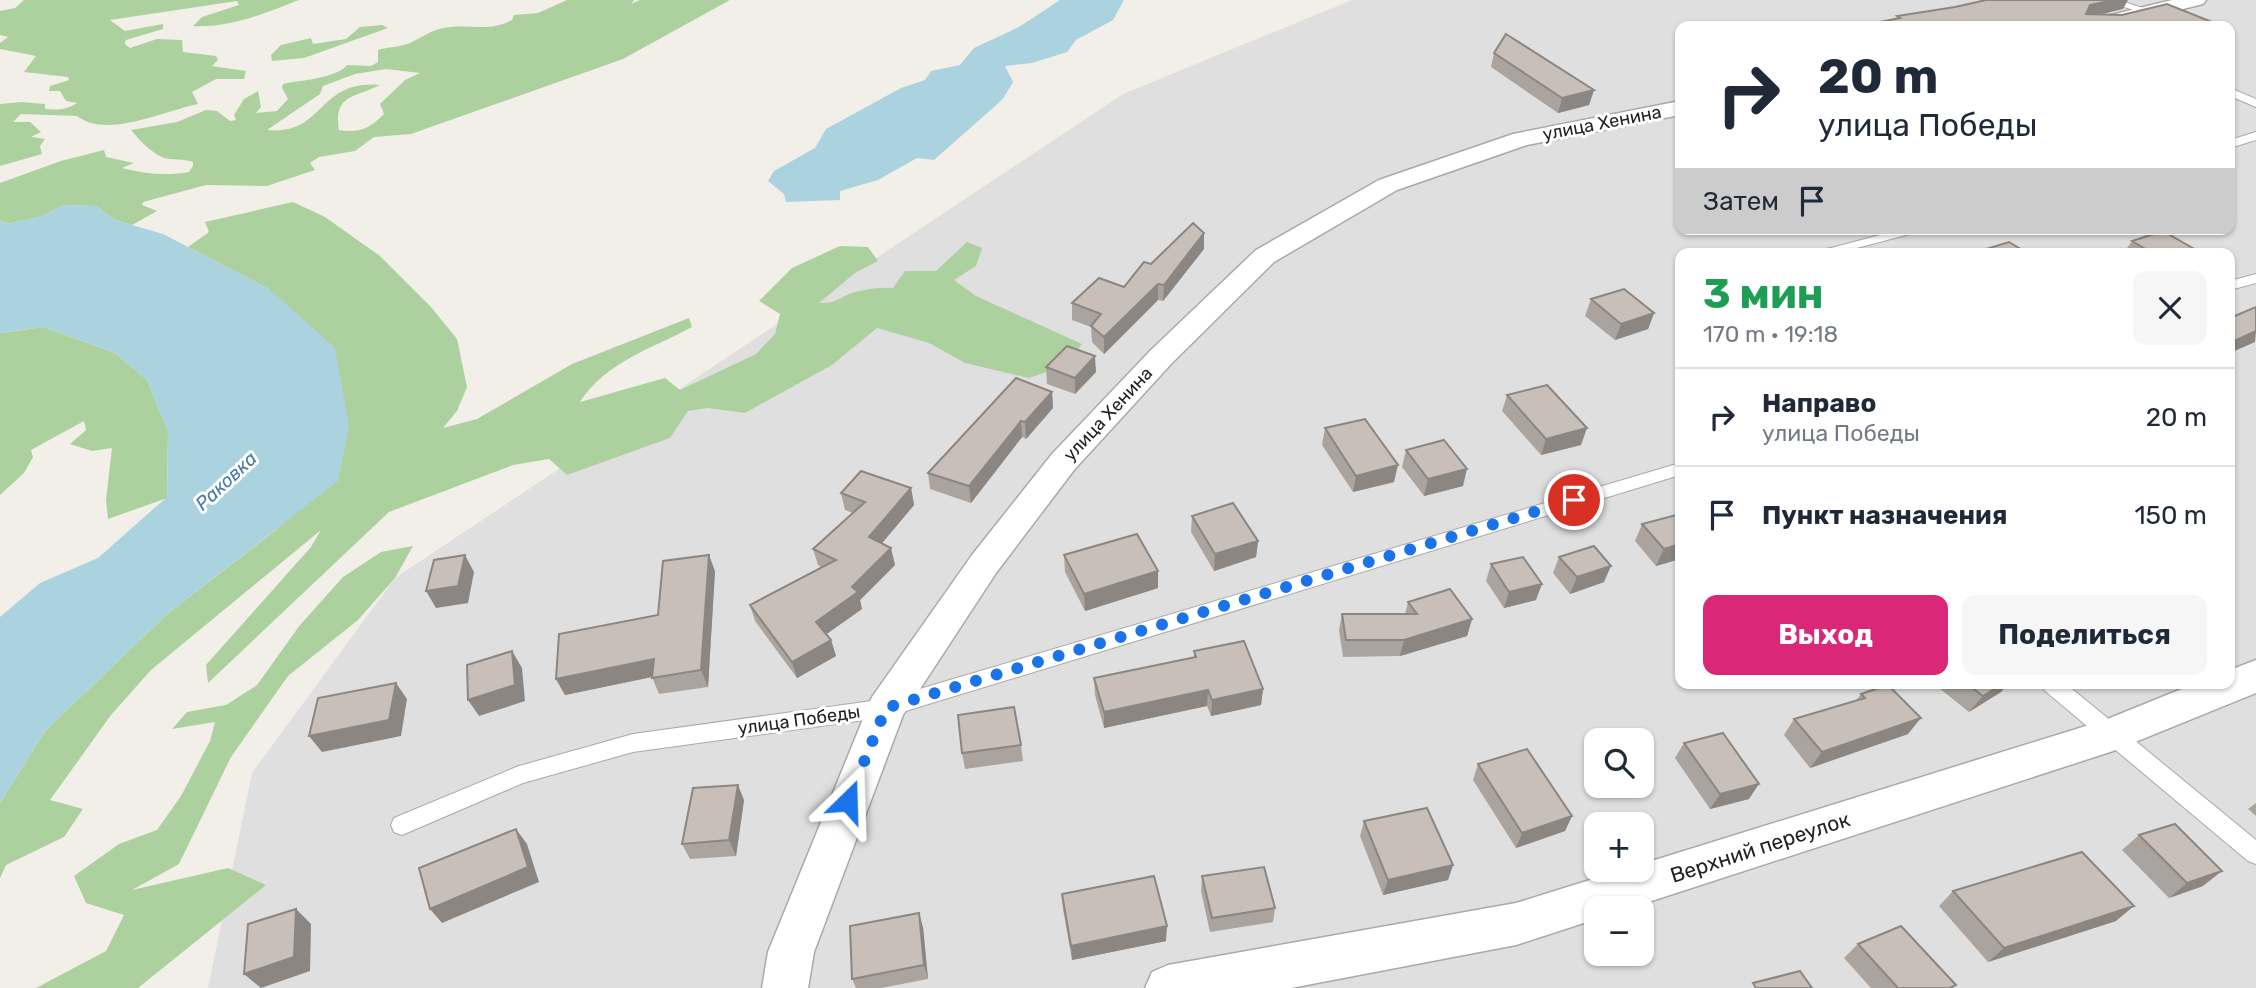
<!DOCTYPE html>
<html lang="ru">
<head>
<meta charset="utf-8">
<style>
	body { margin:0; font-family:Rubik,sans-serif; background:#f6f6f7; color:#1f2937; height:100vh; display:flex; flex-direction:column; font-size:26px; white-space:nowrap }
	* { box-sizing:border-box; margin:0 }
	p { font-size:23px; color:#747a83 }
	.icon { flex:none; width:38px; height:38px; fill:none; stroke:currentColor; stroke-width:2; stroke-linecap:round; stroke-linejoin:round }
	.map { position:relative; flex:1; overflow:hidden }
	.details { position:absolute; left:1675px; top:248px; width:560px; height:441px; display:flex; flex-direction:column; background:#fff; border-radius:14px; box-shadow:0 2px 5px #0004 }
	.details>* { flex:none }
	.banner { position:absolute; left:1675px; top:21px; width:560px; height:214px; border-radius:14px; box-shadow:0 2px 5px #0004; background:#fff; color:#1f2937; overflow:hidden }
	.tools { position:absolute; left:1584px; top:728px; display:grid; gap:14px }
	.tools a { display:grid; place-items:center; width:70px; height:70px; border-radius:14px; background:#fff; box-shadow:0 2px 5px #0004; font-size:35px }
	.pin { position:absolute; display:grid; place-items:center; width:60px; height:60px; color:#fff; margin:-30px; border:4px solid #fff; border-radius:50%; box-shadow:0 2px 7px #0007 }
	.me { position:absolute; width:77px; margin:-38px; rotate:22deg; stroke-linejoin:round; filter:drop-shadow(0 0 5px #0008) }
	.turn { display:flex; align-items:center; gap:24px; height:147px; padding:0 28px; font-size:32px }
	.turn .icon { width:91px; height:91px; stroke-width:2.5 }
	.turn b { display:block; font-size:49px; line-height:60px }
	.then { display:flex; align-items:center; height:66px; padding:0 28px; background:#0003; gap:14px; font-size:26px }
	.round { display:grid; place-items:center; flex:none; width:74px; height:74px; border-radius:14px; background:#f6f6f7 }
	.summary { display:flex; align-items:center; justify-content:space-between; height:119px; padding:0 28px }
	h1 { font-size:42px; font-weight:700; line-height:52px; color:#1e9e55 }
	.primary-button { display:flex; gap:14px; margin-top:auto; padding:14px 28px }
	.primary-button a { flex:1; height:80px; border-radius:14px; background:#db2777; color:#fff; font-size:28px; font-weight:700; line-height:80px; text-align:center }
	.primary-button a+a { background:#f6f6f7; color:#1f2937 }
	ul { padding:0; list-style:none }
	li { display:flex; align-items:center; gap:21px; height:98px; padding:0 28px; border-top:2px solid #e0e1e3 }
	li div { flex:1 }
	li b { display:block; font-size:26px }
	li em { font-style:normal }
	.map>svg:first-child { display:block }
	.residential { fill:#e0dfdf; fill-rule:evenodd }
	.forest { fill:#add19e; fill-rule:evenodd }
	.water { fill:#aad3df }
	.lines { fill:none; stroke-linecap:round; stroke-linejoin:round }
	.service-casing { stroke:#a9a9a9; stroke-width:2 }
	.minor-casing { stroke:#a9a9a9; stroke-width:3 }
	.service { fill:#fff; fill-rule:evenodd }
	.minor { fill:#fff; fill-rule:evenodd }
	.wall { fill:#aba49e }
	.shaded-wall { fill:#8b8681 }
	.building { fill:#c7bfb8; stroke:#8b8681; stroke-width:2 }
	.route { stroke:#1a73e8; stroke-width:12; stroke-dasharray:0 21.6 }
	.labels { text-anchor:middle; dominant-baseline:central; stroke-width:6; stroke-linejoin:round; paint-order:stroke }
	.street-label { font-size:18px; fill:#222; stroke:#fff }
	.water-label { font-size:19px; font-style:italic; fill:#4a7aab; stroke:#fff }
	.near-street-label { font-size:21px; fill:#222; stroke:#fff }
</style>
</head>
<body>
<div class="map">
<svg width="2256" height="988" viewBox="0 0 2256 988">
	<rect width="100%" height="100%" fill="#f2efe9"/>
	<path class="residential" d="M1352 0H2256V988H208L252 773 395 578 1123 94ZM1680 26H2230V229H1680ZM1680 254H2230V684H1680ZM1596 740H1642V786H1596ZM1596 824H1642V870H1596ZM1596 908H1642V954H1596Z"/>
	<g class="forest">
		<path d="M24 0H299C265 13 231 28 193 26L202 17 239 5 237 1 110 20 125 31 163 24V29L126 40 125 44 130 48 157 39 182 40 183 52 216 56 218 60 212 66 246 71 244 79H216L192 92 198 104C164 111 107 139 77 116L21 114 13 122H30L41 132 31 137 45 139 40 146 42 154 0 166V104L21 102 45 104V109C57 110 66 110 77 103L66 101 60 91H49L50 86 69 80 68 77 24 72 36 56 0 49V43L8 37 0 35V11L15 8Z"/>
		<path d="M567 0H634L631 4 640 0H730L623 59 411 134 374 137 355 151 319 157 310 163 315 170 267 186 206 185 143 202 142 205 157 211 132 225 115 220 96 206 64 205 43 216 7 224 0 220V183L61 161 104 150 106 157 134 163 122 168C145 174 166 176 189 172L193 166V162C184 159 178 160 169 159 155 157 140 141 131 130L177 122 206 110 217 111 230 121 236 120 234 115 244 99 258 91 261 107 256 113 277 111 288 99 282 88 283 84C299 80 336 79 347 65L371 66 378 62V50C387 47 401 47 410 43 421 38 431 30 444 28 470 23 488 33 512 20L514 15 538 13ZM386 69 420 73 405 80 380 104 384 114C369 129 360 133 339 130 333 94 355 98 380 85 317 79 325 136 267 130L320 94 323 86 355 74Z"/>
		<polygon points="382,25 388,28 304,58 272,61 271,55 281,45 311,38 313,44 346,39 360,27"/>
		<path d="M293 202 325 217 380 256 431 307 457 339 467 387 457 411 443 428 477 419 572 364 689 318 692 327C651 349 606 362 580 402L665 378 680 390 756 354 775 334 780 314 759 301 792 268 840 246 868 247 878 261 855 273 819 303C835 304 838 298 852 293 865 289 879 287 893 288L905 271H936L967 242 982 248 976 266 954 280 976 296 1082 344 1067 365 1029 378 965 363 929 343 877 328 832 365 745 413 707 408 688 411 670 438 567 475 549 459 513 465 389 512 208 683 206 665 311 547 321 530 151 670 111 715 50 800 83 809 64 837 6 865 0 878V803L45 731 166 615 277 529 269 289 188 247 209 232 205 222Z"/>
		<polygon points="44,327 115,353 147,380 168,431 167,498 108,519 106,500 112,448 92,451 70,444 86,430 84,421 31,450 33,457 24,473 0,495 0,333"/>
		<polygon points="413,546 395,578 358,620 288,676 231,757 179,864 132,890 228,868 266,885 138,988 36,988 106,951 124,915 86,903 74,876 119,844 157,830 181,796 210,741 215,722 172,729 187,712 226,705 257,685 300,625 343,577 381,552"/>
	</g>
	<g class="water">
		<polygon points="1060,0 1124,0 1113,20 1076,40 1067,52 1032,63 1005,66 1013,82 1003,99 934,160 917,158 878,180 840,191 840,200 786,202 784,194 768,181 774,171 815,148 826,129 901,88 925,80 931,71 960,65 974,48 1019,27"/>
		<polygon points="64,205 96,206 115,220 163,234 269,289 335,348 349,427 338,481 166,615 45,731 0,803 0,617 40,583 98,558 167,497 168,431 147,380 115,353 44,327 0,333 0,220 7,224 43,216"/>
	</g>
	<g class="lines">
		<g class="service-casing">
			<g id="service">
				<polygon points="2101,0 2118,0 2152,11 2147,14"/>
				<polygon points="2230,88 2256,99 2256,107 2230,96"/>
				<polygon points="2256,132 2256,140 2230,148 2230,140"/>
				<polygon points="1903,229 1929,229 1834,254 1808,254"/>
				<polygon points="2256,274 2256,283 2230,290 2230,281"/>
				<polygon points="1680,463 1680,475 886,717 633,752 523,783 402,835 394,832 391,825 394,818 519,766 633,734 886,699"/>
				<polygon points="2041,684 2066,684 2256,840 2256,864 2248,861 2044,690"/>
			</g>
		</g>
		<g class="minor-casing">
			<g id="minor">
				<polygon points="2172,0 2206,0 2203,4 2114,26 2080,26 2083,22"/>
				<polygon points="1680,101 1680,115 1527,145 1397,190 1274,262 1171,364 1074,470 996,573 903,715 814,952 808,988 762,988 768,952 872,697 972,555 1052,454 1151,350 1256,250 1379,180 1513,134"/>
				<polygon points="2256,660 2256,693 2113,751 1630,908 1596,908 1596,919 1516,945 1291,988 1145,988 1152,972 1168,965 1516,903 1622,870 1642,870 1642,864 2105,720 2194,684 2230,684 2230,670"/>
			</g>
		</g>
		<use href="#service" class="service"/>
		<use href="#minor" class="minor"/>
	</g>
	<g class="wall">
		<polygon points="1494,53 1594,90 1589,105 1558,113 1491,67"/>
		<polygon points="2132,241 2193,254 2123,254"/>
		<polygon points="1204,249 1163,301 1158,300 1104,354 1092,342 1091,327 1072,320 1072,303 1124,287 1151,264"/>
		<polygon points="1591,299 1654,313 1648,329 1615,340 1585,316"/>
		<polygon points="1046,367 1096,372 1075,394 1047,384"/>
		<polygon points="1052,392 1053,408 1026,439 1022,437 971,503 930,489 928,473"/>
		<polygon points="1507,395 1581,445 1541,455 1502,411"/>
		<polygon points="1325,428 1394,482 1353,492 1322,445"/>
		<polygon points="1406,450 1463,486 1424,496 1402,467"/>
		<polygon points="911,488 914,505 882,543 895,565 860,600 862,609 826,634 831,640 836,656 797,678 755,621 750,605 822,568 818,565 813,549 853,513 845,510 841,493"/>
		<polygon points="1192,516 1258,541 1256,557 1214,571 1191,532"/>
		<polygon points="1680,519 1680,559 1656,566 1635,541 1642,524"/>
		<polygon points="1064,555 1158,588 1085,611 1065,572"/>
		<polygon points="1559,557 1604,582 1570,594 1553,573"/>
		<polygon points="1491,564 1536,600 1504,608 1486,581"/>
		<polygon points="715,571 708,687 659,694 652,677 565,695 556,679 658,615"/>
		<polygon points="1408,602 1472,619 1467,636 1400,656 1343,657 1339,630 1342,614 1405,614"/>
		<polygon points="1194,651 1263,689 1261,705 1211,716 1207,706 1104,728 1095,695 1094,678 1194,658"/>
		<polygon points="1934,684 2008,684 2001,692 1969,712"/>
		<polygon points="1861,694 1908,734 1810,768 1784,735 1794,719 1856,701"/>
		<polygon points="1684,743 1749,799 1710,809 1675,758"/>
		<polygon points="1021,745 1023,761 965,769 962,753"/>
		<polygon points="1478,764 1572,816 1565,831 1516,848 1473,780"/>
		<polygon points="744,800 736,856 690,859 682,844"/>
		<polygon points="2256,803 2256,816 2248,809"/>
		<polygon points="1364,821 1453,865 1448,880 1383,895 1360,836"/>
		<polygon points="2139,835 2203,886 2169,898 2122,850"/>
		<polygon points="1202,876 1275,908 1273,922 1210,932 1201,891"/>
		<polygon points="1953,891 2116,921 1988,962 1939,906"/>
		<polygon points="1062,894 1166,941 1072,960 1063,909"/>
		<polygon points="923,927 928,979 881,988 856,988 852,979"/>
		<polygon points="1858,944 1956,985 1953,988 1871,988 1844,958"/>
	</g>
	<g class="shaded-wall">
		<polygon points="2113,0 2128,0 2123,9 2082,19 2090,5"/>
		<polygon points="2212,22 2209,26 2194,26"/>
		<polygon points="1594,90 1589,105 1558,113 1562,98"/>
		<polygon points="1204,233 1204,249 1163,301 1164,285"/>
		<polygon points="1158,284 1158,300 1104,354 1104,337"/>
		<polygon points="1654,313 1648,329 1615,340 1621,324"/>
		<polygon points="2256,331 2255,342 2230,353 2230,343"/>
		<polygon points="1095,356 1096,372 1075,394 1075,378"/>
		<polygon points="1052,392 1053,408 1026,439 1025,422"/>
		<polygon points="1021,421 1022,437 971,503 969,486"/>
		<polygon points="1587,428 1581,445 1541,455 1546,439"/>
		<polygon points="1398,465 1394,482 1353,492 1356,476"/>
		<polygon points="1467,469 1463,486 1424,496 1428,479"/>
		<polygon points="911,488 914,505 873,554 869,537"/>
		<polygon points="1258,541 1256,557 1214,571 1215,554"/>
		<polygon points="1680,544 1680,559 1656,566 1664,549"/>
		<polygon points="891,548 895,565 860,600 862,609 821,638 816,622"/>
		<polygon points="465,555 474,572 468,603 436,608 426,591"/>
		<polygon points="709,555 715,571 708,687 701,670"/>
		<polygon points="1611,566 1604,582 1570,594 1577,577"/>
		<polygon points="1158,571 1158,588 1085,611 1084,594"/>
		<polygon points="1542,584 1536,600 1504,608 1509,592"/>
		<polygon points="1472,619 1467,636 1400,656 1404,640"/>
		<polygon points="831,640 836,656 797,678 792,662"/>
		<polygon points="512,651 522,668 525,701 479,716 468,700"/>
		<polygon points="654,659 661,675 565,695 556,679"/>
		<polygon points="396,683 407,699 401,736 322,752 309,736"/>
		<polygon points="2002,684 2008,684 2001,692 1969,712 1983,696"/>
		<polygon points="1263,689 1261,705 1211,716 1212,700"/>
		<polygon points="1208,690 1207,706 1104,728 1104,712"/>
		<polygon points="1921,718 1908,734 1810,768 1822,752"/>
		<polygon points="1759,784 1749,799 1710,809 1720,794"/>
		<polygon points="738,785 744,800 736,856 729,840"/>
		<polygon points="1572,816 1565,831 1516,848 1522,833"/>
		<polygon points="516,829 527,844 539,882 442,923 430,909"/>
		<polygon points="1453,865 1448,880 1383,895 1388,880"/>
		<polygon points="2222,871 2203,886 2169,898 2187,883"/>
		<polygon points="2134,906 2116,921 1988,962 2004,948"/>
		<polygon points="296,909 311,924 310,971 261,988 244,974"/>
		<polygon points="919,913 923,927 928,979 924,965"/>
		<polygon points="1167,926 1166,941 1072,960 1071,946"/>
	</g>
	<g class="building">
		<polygon points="1986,0 2113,0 2090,5 2086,14 2122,15 2167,4 2212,22 2194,26 1860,26 1900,18 1897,16 1955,7"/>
		<polygon points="1506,34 1594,90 1562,98 1494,53"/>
		<polygon points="1193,223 1204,233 1164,285 1158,284 1104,337 1091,326 1101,314 1072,303 1099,278 1124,287 1144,262 1151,264"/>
		<polygon points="2163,231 2196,250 2184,254 2154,254 2132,241"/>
		<polygon points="2009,242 2029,254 1979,254 1976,252"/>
		<polygon points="1624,289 1654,313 1621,324 1591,299"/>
		<polygon points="2256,307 2256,331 2230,343 2230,318"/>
		<polygon points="1067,346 1095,356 1075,378 1046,367"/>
		<polygon points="1016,378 1052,392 1025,422 1021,421 969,486 928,473"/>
		<polygon points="1547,385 1587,428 1546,439 1507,395"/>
		<polygon points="1365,419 1398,465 1356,476 1325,428"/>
		<polygon points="1444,440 1467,469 1428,479 1406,450"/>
		<polygon points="861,471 911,488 869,537 891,548 852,587 858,592 816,622 831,640 792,662 750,605 836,560 813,549 865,502 841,493"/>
		<polygon points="1233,503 1258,541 1215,554 1192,516"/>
		<polygon points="1676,515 1680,519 1680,544 1664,549 1642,524"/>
		<polygon points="1137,534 1158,571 1084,594 1064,555"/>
		<polygon points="1594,546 1611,566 1577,577 1559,557"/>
		<polygon points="465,555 458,586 426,591 434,560"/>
		<polygon points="709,555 701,670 652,678 654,659 556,679 559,634 658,615 663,561"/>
		<polygon points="1523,557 1542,584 1509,592 1491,564"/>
		<polygon points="1450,589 1472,619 1404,640 1346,640 1342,614 1417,614 1408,602"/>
		<polygon points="1244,641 1263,689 1212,700 1208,690 1104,712 1094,678 1196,657 1194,651"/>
		<polygon points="512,651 515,685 468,700 467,665"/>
		<polygon points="396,683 389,720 309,736 318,698"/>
		<polygon points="1967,684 2002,684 1983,696"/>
		<polygon points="1888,685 1921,718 1822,752 1794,719 1865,698 1861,694"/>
		<polygon points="1014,707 1021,745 962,753 958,715"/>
		<polygon points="1723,733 1759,784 1720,794 1684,743"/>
		<polygon points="1527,749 1572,816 1522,833 1478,764"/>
		<polygon points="738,785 729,840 682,844 693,788"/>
		<polygon points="1427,808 1453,865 1388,880 1364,821"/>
		<polygon points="2175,824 2222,871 2187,883 2139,835"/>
		<polygon points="516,829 528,867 430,909 419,868"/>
		<polygon points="2082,852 2134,906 2004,948 1953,891"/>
		<polygon points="1264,867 1275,908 1212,918 1202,876"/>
		<polygon points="1154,876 1167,926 1071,946 1062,894"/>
		<polygon points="296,909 294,957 244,974 248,924"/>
		<polygon points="919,913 924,965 852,979 850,926"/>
		<polygon points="1901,926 1956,985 1950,988 1898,988 1858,944"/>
		<polygon points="1800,971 1812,988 1756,988 1753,983"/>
	</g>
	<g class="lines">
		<polyline class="route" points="848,801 886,708 1574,500"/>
	</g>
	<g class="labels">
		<g class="street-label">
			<text transform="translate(1602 123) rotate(-11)">улица Хенина</text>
			<text transform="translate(1108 414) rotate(-47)">улица Хенина</text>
			<text transform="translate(799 720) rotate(-8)">улица Победы</text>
		</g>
		<g class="water-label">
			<text transform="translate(226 481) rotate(-43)">Раковка</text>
		</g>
		<g class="near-street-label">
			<text transform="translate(1760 847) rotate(-18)">Верхний переулок</text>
		</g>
	</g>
</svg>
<div class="tools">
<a><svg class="icon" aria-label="search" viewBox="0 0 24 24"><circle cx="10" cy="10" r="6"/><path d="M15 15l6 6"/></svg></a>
<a>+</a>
<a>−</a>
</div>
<div class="pin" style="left:1574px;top:500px;background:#d93025"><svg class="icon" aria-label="arrive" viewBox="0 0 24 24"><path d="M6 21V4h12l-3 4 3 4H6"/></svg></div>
<svg class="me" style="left:848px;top:801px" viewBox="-20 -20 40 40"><path d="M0-17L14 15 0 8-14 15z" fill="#1a73e8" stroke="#fff" stroke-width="4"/></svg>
<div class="banner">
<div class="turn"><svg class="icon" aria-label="right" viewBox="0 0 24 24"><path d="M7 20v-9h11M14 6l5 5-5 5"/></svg><div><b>20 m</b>улица Победы</div></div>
<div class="then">Затем<svg class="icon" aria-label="arrive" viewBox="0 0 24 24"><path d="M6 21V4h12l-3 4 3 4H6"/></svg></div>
</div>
<section class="details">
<div class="summary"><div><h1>3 мин</h1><p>170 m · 19:18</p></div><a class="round"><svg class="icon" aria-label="close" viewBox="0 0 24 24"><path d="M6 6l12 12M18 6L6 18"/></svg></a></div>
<ul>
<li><svg class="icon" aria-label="right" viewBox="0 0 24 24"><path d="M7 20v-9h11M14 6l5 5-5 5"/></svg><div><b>Направо</b><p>улица Победы</p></div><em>20 m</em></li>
<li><svg class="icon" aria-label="arrive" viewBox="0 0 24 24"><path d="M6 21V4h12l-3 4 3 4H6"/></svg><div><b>Пункт назначения</b></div><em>150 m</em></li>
</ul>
<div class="primary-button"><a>Выход</a><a>Поделиться</a></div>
</section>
</div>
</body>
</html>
